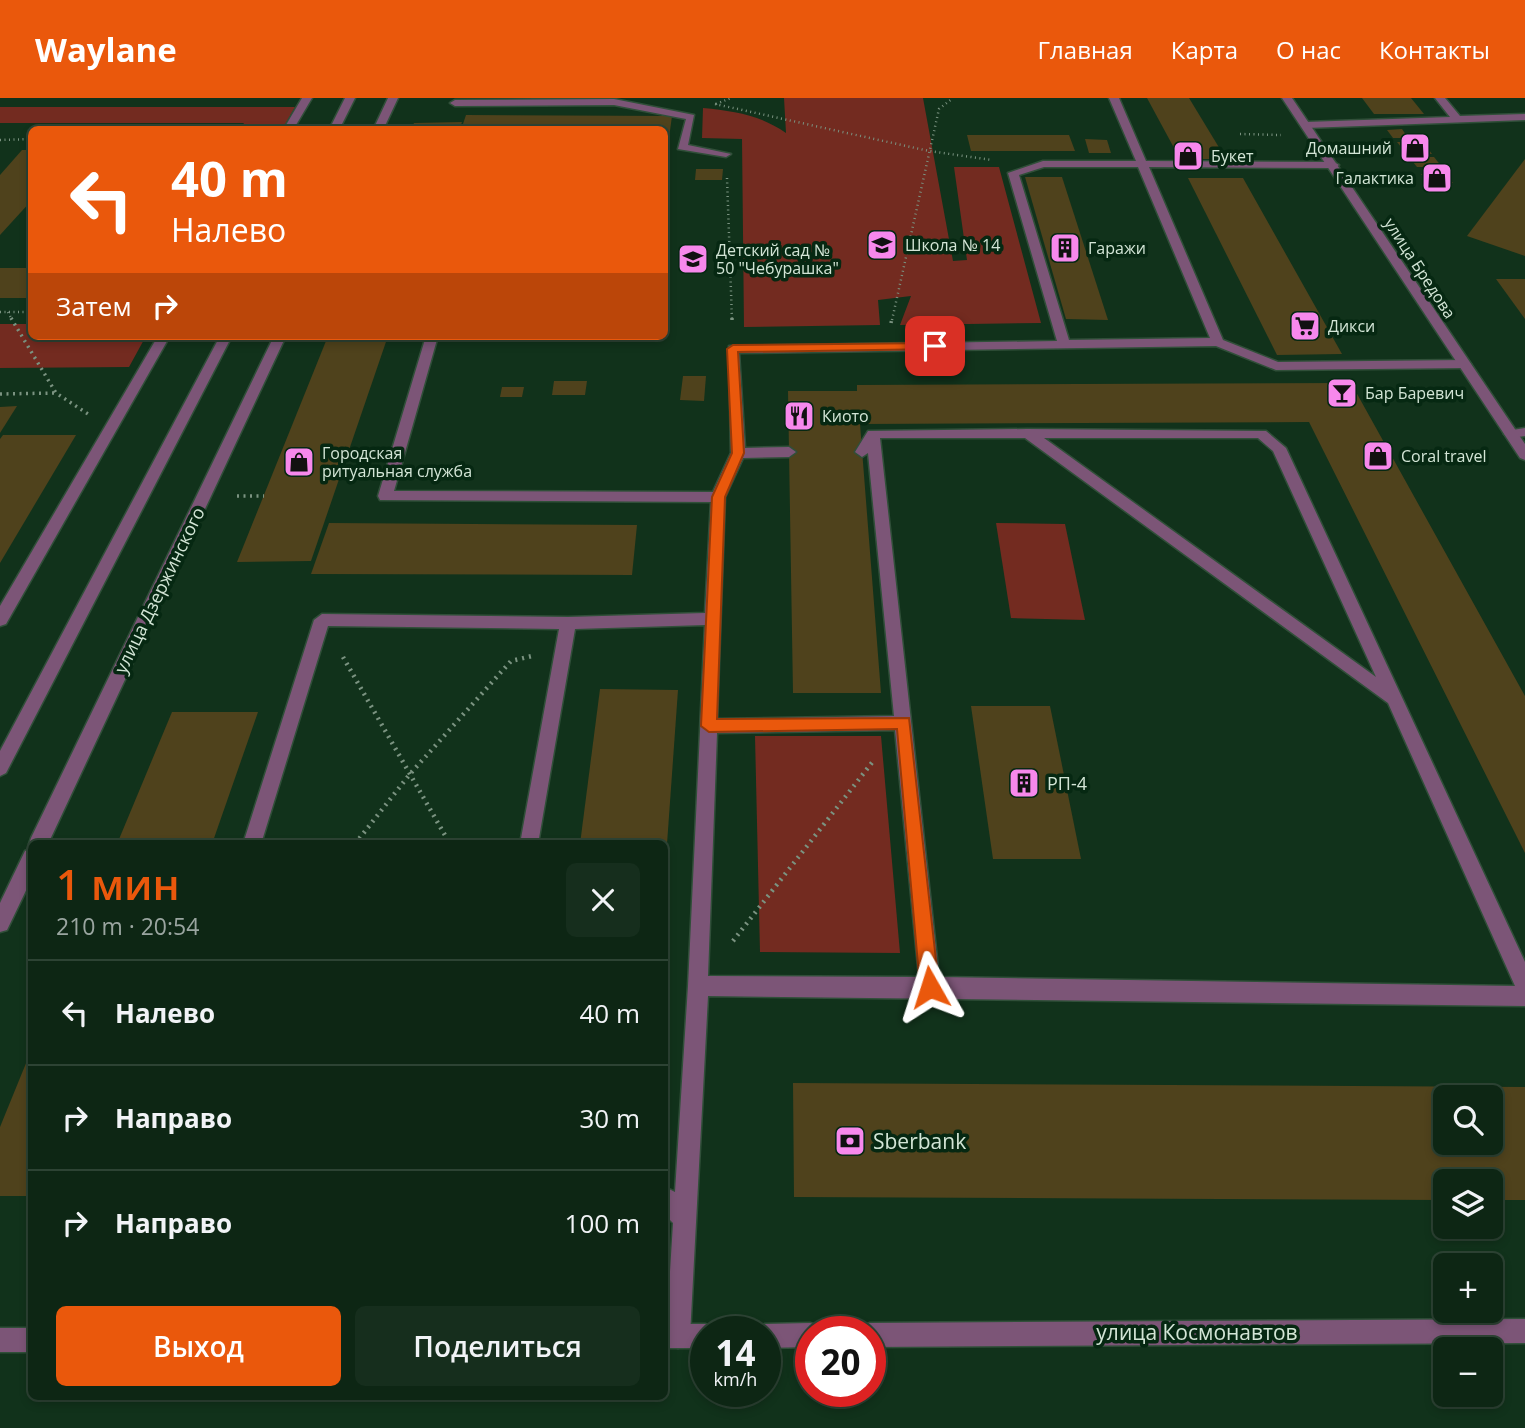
<!DOCTYPE html>
<html lang="ru">
<head>
<meta charset="utf-8">
<style>
	body { margin:0; font-family:"Open Sans",sans-serif; background:#162e1d; color:#f1f3f6; height:100vh; display:flex; flex-direction:column; font-size:26px; white-space:nowrap }
	* { box-sizing:border-box; margin:0 }
	p { font-size:23px; color:#9aa5a0 }
	.icon { flex:none; width:38px; height:38px; fill:none; stroke:currentColor; stroke-width:2; stroke-linecap:round; stroke-linejoin:round }
	.map { position:relative; flex:1; overflow:hidden }
	.side { position:absolute; left:28px; top:742px; width:640px; height:560px; display:flex; flex-direction:column; background:#0d2614; border-radius:10px; box-shadow:0 4px 10px #0003,0 0 0 2px #2d4334 }
	.side>* { flex:none }
	.hud { position:absolute; left:28px; top:28px; width:640px; height:214px; border-radius:10px; box-shadow:0 4px 10px #0003,0 0 0 2px #2d4334; background:#ea580c; color:#fff; overflow:hidden }
	.buttons { position:absolute; left:1433px; top:987px; display:grid; gap:14px }
	.buttons a { display:grid; place-items:center; width:70px; height:70px; border-radius:10px; background:#0d2614; box-shadow:0 4px 10px #0003,0 0 0 2px #2d4334; font-size:35px }
	.speed { position:absolute; left:690px; top:1218px; display:flex; gap:14px; font-size:35px; font-weight:700; text-align:center }
	.speed>* { display:grid; place-content:center; width:91px; height:91px; border-radius:50%; background:#0d2614; box-shadow:0 4px 10px #0003,0 0 0 2px #2d4334; line-height:1 }
	.speed small { font-size:18px; font-weight:400 }
	.speed .limit { border:10px solid #d22; background:#fff; color:#111 }
	.pin { position:absolute; display:grid; place-items:center; width:60px; height:60px; color:#fff; margin:-30px; border-radius:14px; box-shadow:0 4px 10px #0006 }
	.me { position:absolute; width:77px; margin:-38px; rotate:354deg; stroke-linejoin:round; filter:drop-shadow(0 0 5px #0008) }
	.turn { display:flex; align-items:center; gap:24px; height:147px; padding:0 28px; font-size:32px }
	.turn .icon { width:91px; height:91px; stroke-width:2.5 }
	.turn b { display:block; font-size:49px; line-height:60px }
	.then { display:flex; align-items:center; height:66px; padding:0 28px; background:#0003; gap:14px; font-size:26px }
	.round { display:grid; place-items:center; flex:none; width:74px; height:74px; border-radius:10px; background:#162e1d }
	.overview { display:flex; align-items:center; justify-content:space-between; height:119px; padding:0 28px }
	h1 { font-size:42px; font-weight:600; line-height:52px; color:#ea580c }
	.action { display:flex; gap:14px; margin-top:auto; padding:14px 28px }
	.action a { flex:1; height:80px; border-radius:10px; background:#ea580c; color:#fff; font-size:28px; font-weight:600; line-height:80px; text-align:center }
	.action a+a { background:#162e1d; color:#f1f3f6 }
	ul { padding:0; list-style:none }
	li { display:flex; align-items:center; gap:21px; height:105px; padding:0 28px; border-top:2px solid #2d4334 }
	li div { flex:1 }
	li b { display:block; font-size:26px }
	li em { font-style:normal }
	header { display:flex; align-items:center; gap:42px; box-sizing:border-box; height:98px; padding:0 35px; background:#ea580c; color:#fff }
	header strong { font-size:33px }
	nav { display:flex; gap:38px; margin-inline-start:auto; font-size:24px }
	.map>svg:first-child { display:block }
	.green { fill:#732b20 }
	.building { fill:#4f421c; fill-rule:evenodd }
	.lines { fill:none; stroke-linecap:round; stroke-linejoin:round }
	.service-casing { stroke:#304f39; stroke-width:3 }
	.pedestrian-casing { stroke:#304f39; stroke-width:3 }
	.minor-casing { stroke:#304f39; stroke-width:3 }
	.tertiary-casing { stroke:#304f39; stroke-width:3 }
	.path-far2 { stroke:#7b9381; stroke-width:2.5; stroke-dasharray:1 3.5; stroke-linecap:butt }
	.path-far1 { stroke:#7b9381; stroke-width:3.5; stroke-dasharray:2 4.5; stroke-linecap:butt }
	.path { stroke:#7b9381; stroke-width:4.5; stroke-dasharray:2 5; stroke-linecap:butt }
	.service { fill:#7c5577; fill-rule:evenodd }
	.pedestrian { fill:#7c5577; fill-rule:evenodd }
	.minor { fill:#7c5577; fill-rule:evenodd }
	.tertiary { fill:#7c5577; fill-rule:evenodd }
	.route { fill:#ea580c; stroke:#983908; stroke-width:2 }
	.labels { text-anchor:middle; dominant-baseline:central; stroke-width:7; stroke-linejoin:round; paint-order:stroke }
	.far-poi-label { font-size:16px; fill:#d3e5d6; stroke:#062812; text-anchor:start }
	.far-street-label { font-size:16px; fill:#d3e5d6; stroke:#062812 }
	.street-label { font-size:18px; fill:#d3e5d6; stroke:#062812 }
	.poi-label { font-size:18px; fill:#d3e5d6; stroke:#062812; text-anchor:start }
	.near-poi-label { font-size:21px; fill:#d3e5d6; stroke:#062812; text-anchor:start }
	.near-street-label { font-size:21px; fill:#d3e5d6; stroke:#062812 }
</style>
</head>
<body>
<header>
<strong>Waylane</strong>
<nav><a>Главная</a><a>Карта</a><a>О нас</a><a>Контакты</a></nav>
</header>
<div class="map">
<svg width="1525" height="1330" viewBox="0 0 1525 1330">
	<rect width="100%" height="100%" fill="#11321b"/>
	<g class="green">
		<path d="M784 0H923L953 163 967 162 954 69H999L1041 225 900 227 911 198 878 202 880 227 744 229 742 41 702 40 703 10C734 13 760 17 786 35Z"/>
		<polygon points="0,9 295,9 282,32 240,31 244,25 0,25"/>
		<polygon points="0,226 31,226 32,238 146,238 129,269 0,270"/>
		<polygon points="996,425 1065,426 1085,522 1011,520"/>
		<polygon points="755,638 881,638 900,855 760,854"/>
	</g>
	<g class="building">
		<polygon points="1147,0 1189,0 1226,61 1180,61"/>
		<polygon points="1362,0 1411,0 1424,16 1374,16"/>
		<polygon points="466,17 672,18 669,40 665,40 665,32 461,32"/>
		<polygon points="462,24 459,32 411,32 414,25"/>
		<polygon points="1402,31 1408,40 1393,40 1387,32"/>
		<polygon points="967,37 1069,37 1075,53 971,53"/>
		<polygon points="1085,41 1107,42 1111,55 1089,55"/>
		<polygon points="1397,44 1423,44 1432,56 1406,55"/>
		<polygon points="22,52 32,52 32,102 0,137 0,77"/>
		<polygon points="1409,59 1434,59 1442,69 1417,69"/>
		<polygon points="1525,61 1525,158 1467,138"/>
		<polygon points="696,71 723,71 722,82 695,82"/>
		<polygon points="1421,76 1445,76 1453,85 1428,85"/>
		<polygon points="1025,79 1062,79 1108,222 1066,221"/>
		<polygon points="1188,80 1243,80 1342,256 1277,257"/>
		<rect x="0" y="170" width="32" height="30"/>
		<polygon points="1496,181 1525,181 1525,221"/>
		<polygon points="328,238 388,238 311,463 237,464"/>
		<polygon points="683,278 706,278 704,303 680,302"/>
		<polygon points="554,283 587,283 585,297 552,297"/>
		<polygon points="1351,285 1525,598 1525,755 1309,324 860,326 881,595 793,595 788,293 857,293 857,287"/>
		<polygon points="502,289 524,289 522,299 500,299"/>
		<polygon points="17,308 0,335 0,309"/>
		<polygon points="3,337 76,337 0,465 0,341"/>
		<polygon points="329,425 637,427 632,477 311,476"/>
		<polygon points="600,591 678,592 667,746 580,746"/>
		<polygon points="971,608 1050,608 1081,761 993,761"/>
		<polygon points="172,614 258,614 212,746 117,746"/>
		<polygon points="31,953 32,1098 0,1098 0,1029"/>
		<path d="M793 985 1525 989V1102H1491V1083H1446V1102L794 1099ZM1446 999H1491V1045H1446Z"/>
	</g>
	<g class="lines">
		<g class="service-casing">
			<g id="service">
				<path d="M1109 0H1119L1146 63 1334 64 1339 67 1334 70 1149 69 1223 242 1278 264 1465 262 1471 266 1465 270 1276 272 1216 248 739 255 745 350 789 349 796 354 789 359 743 360 725 399 717 621 894 618 868 355 862 359 855 354 868 333 1027 331 1266 333 1286 350 1525 864V908L708 898 690 1238 687 1247 678 1250 669 1247 666 1238 673 1125 665 1117V1089L675 1094 688 888 705 527 575 531 538 746H520L559 531 328 528 261 746H243L314 522 322 516 568 519 705 515 711 404 380 402 378 398 426 238H438L394 393 713 394 731 355 729 248 1057 243 1008 75 1043 63H1136ZM1044 69H1138L1210 240 1069 242 1019 77ZM880 340H1025L1388 605 1515 888 939 879ZM1044 340H1258L1273 353 1376 579ZM895 632 919 879 708 878 717 635Z"/>
				<polygon points="1435,0 1445,0 1460,18 1525,16 1525,22 1306,30 1301,27 1306,24 1450,19"/>
				<polygon points="614,1 694,17 688,47 731,56 726,59 678,51 686,21 614,7 455,8 450,5 455,2"/>
				<polygon points="1525,330 1525,338 1511,340 1504,336 1506,333"/>
			</g>
		</g>
		<g class="pedestrian-casing">
			<g id="pedestrian">
				<polygon points="302,0 312,0 293,32 283,32"/>
				<polygon points="345,0 355,0 339,32 329,32"/>
				<polygon points="388,0 398,0 383,32 373,32"/>
				<polygon points="158,238 170,238 6,526 0,528 0,508"/>
				<polygon points="220,238 232,238 6,675 0,678 0,653"/>
				<polygon points="274,238 286,238 48,746 32,746 32,780 7,832 0,834 0,805 25,753 31,751 29,746 31,740"/>
			</g>
		</g>
		<g class="minor-casing">
			<g id="minor">
				<polygon points="1525,1221 1525,1245 870,1249 870,1234 859,1234 861,1228 870,1225"/>
				<polygon points="810,1225 819,1228 821,1234 810,1234 810,1249 765,1250 765,1234 755,1234 756,1229 765,1226"/>
				<polygon points="665,1226 705,1226 714,1229 715,1234 705,1234 705,1250 665,1250"/>
				<rect x="0" y="1230" width="32" height="24"/>
			</g>
		</g>
		<g class="tertiary-casing">
			<polygon id="tertiary" points="1282,0 1292,0 1525,346 1525,362 1520,360"/>
		</g>
		<g class="path-far2">
			<polyline points="715,6 929,53 992,62"/>
			<polyline points="716,6 731,0"/>
			<polyline points="1240,36 1281,37"/>
			<polyline points="0,42 32,41"/>
			<polyline points="727,80 732,222"/>
			<polyline points="0,214 32,214"/>
			<polyline points="8,214 12,222"/>
			<polyline points="892,222 939,11 953,0"/>
		</g>
		<g class="path-far1">
			<polyline points="11,220 56,295 88,316"/>
			<polyline points="732,220 732,225"/>
			<polyline points="891,225 892,220"/>
			<polyline points="0,296 55,295"/>
			<polyline points="237,398 264,398"/>
		</g>
		<g class="path">
			<polyline points="343,559 450,746"/>
			<polyline points="355,746 410,676 511,563 532,558"/>
			<polyline points="733,843 874,662"/>
		</g>
		<use href="#service" class="service"/>
		<use href="#pedestrian" class="pedestrian"/>
		<use href="#minor" class="minor"/>
		<use href="#tertiary" class="tertiary"/>
	</g>
	<polygon class="route" points="935,245 939,246 939,251 738,254 744,355 725,399 717,621 909,620 939,889 936,895 930,898 923,895 920,889 897,631 709,634 701,628 712,399 732,355 727,251 733,247"/>
	<defs>
		<g id="shop-square" transform="scale(1.575)"><rect x="-9" y="-9" width="18" height="18" rx="4" fill="#f788ec" stroke="#062812"/><path d="M-5-2.5h2.3a2.7 3.5 0 0 1 5.4 0H5L5.5 6h-11ZM-1.5-2.5h3a1.5 2.3 0 0 0-3 0Z" fill="#111"/></g>
		<g id="school-square" transform="scale(1.575)"><rect x="-9" y="-9" width="18" height="18" rx="4" fill="#f788ec" stroke="#062812"/><path d="M0-5L7-2L0 1L-7-2ZM-4 1L0 2.5L4 1V4Q0 6-4 4Z" fill="#111"/></g>
		<g id="building-square" transform="scale(1.575)"><rect x="-9" y="-9" width="18" height="18" rx="4" fill="#f788ec" stroke="#062812"/><path d="M-4-6H4V6H1V3H-1V6H-4ZM-2.5-4.3h1.7v1.8h-1.7ZM.8-4.3h1.7v1.8H.8ZM-2.5-1h1.7V.8h-1.7ZM.8-1h1.7V.8H.8Z" fill="#111"/></g>
		<g id="supermarket-square" transform="scale(1.575)"><rect x="-9" y="-9" width="18" height="18" rx="4" fill="#f788ec" stroke="#062812"/><path d="M-6-5.5h2.5l.6 2H6L4.5 2H-2.5L-4.4-4H-6ZM-1.5 3.2a1.3 1.3 0 1 0 .1 0ZM3 3.2a1.3 1.3 0 1 0 .1 0Z" fill="#111"/></g>
		<g id="bar-square" transform="scale(1.575)"><rect x="-9" y="-9" width="18" height="18" rx="4" fill="#f788ec" stroke="#062812"/><path d="M-6-5H6L.8 .8V4.5H3.5V6h-7V4.5H-.8V.8Z" fill="#111"/></g>
		<g id="restaurant-square" transform="scale(1.575)"><rect x="-9" y="-9" width="18" height="18" rx="4" fill="#f788ec" stroke="#062812"/><path d="M-5-6h1v4h1v-4h1v4h1v-4h1v5L-1.5 .5V6h-2V.5L-5-1ZM5-6V6H3V1.5H1.5Q1.5-4 5-6Z" fill="#111"/></g>
		<g id="bank-square" transform="scale(1.575)"><rect x="-9" y="-9" width="18" height="18" rx="4" fill="#f788ec" stroke="#062812"/><path d="M-6-4H6V4H-6ZM0-2.3a2.3 2.3 0 1 0 0 4.6a2.3 2.3 0 1 0 0-4.6Z" fill="#111"/></g>
	</defs>
	<g fill-rule="evenodd">
		<use href="#shop-square" x="1415" y="50"/>
		<use href="#shop-square" x="1188" y="58"/>
		<use href="#shop-square" x="1437" y="80"/>
		<use href="#school-square" x="882" y="147"/>
		<use href="#building-square" x="1065" y="150"/>
		<use href="#school-square" x="693" y="161"/>
		<use href="#supermarket-square" x="1305" y="228"/>
		<use href="#bar-square" x="1342" y="295"/>
		<use href="#restaurant-square" x="799" y="318"/>
		<use href="#shop-square" x="1378" y="358"/>
		<use href="#shop-square" x="299" y="364"/>
		<use href="#building-square" x="1024" y="685"/>
		<use href="#bank-square" x="850" y="1043"/>
	</g>
	<g class="labels">
		<g class="far-poi-label">
			<text x="1392" y="50" text-anchor="end">Домашний</text>
			<text x="1211" y="58">Букет</text>
			<text x="1414" y="80" text-anchor="end">Галактика</text>
			<text x="905" y="147">Школа № 14</text>
			<text x="1088" y="150">Гаражи</text>
			<text x="716" y="152">Детский сад №<tspan x="716" dy="18">50 "Чебурашка"</tspan></text>
			<text x="1328" y="228">Дикси</text>
			<text x="1365" y="295">Бар Баревич</text>
			<text x="822" y="318">Киото</text>
			<text x="322" y="355">Городская<tspan x="322" dy="18">ритуальная служба</tspan></text>
			<text x="1401" y="358">Coral travel</text>
		</g>
		<g class="far-street-label">
			<text transform="translate(1420 170) rotate(57)">улица Бредова</text>
		</g>
		<g class="street-label">
			<text transform="translate(159 492) rotate(-64)">улица Дзержинского</text>
		</g>
		<g class="poi-label">
			<text x="1047" y="685">РП-4</text>
		</g>
		<g class="near-poi-label">
			<text x="873" y="1043">Sberbank</text>
		</g>
		<g class="near-street-label">
			<text x="1197" y="1234">улица Космонавтов</text>
		</g>
	</g>
</svg>
<div class="buttons">
<a><svg class="icon" aria-label="search" viewBox="0 0 24 24"><circle cx="10" cy="10" r="6"/><path d="M15 15l6 6"/></svg></a>
<a><svg class="icon" aria-label="layers" viewBox="0 0 24 24"><path d="M12 4l9 5-9 5-9-5zM3 14l9 5 9-5"/></svg></a>
<a>+</a>
<a>−</a>
</div>
<div class="speed"><div>14<small>km/h</small></div><div class="limit">20</div></div>
<div class="pin" style="left:935px;top:248px;background:#d93025"><svg class="icon" aria-label="arrive" viewBox="0 0 24 24"><path d="M6 21V4h12l-3 4 3 4H6"/></svg></div>
<svg class="me" style="left:930px;top:889px" viewBox="-20 -20 40 40"><path d="M0-17L14 15 0 8-14 15z" fill="#ea580c" stroke="#fff" stroke-width="4"/></svg>
<div class="hud">
<div class="turn"><svg class="icon" aria-label="left" viewBox="0 0 24 24"><path d="M17 20v-9H6M10 6l-5 5 5 5"/></svg><div><b>40 m</b>Налево</div></div>
<div class="then">Затем<svg class="icon" aria-label="right" viewBox="0 0 24 24"><path d="M7 20v-9h11M14 6l5 5-5 5"/></svg></div>
</div>
<section class="side">
<div class="overview"><div><h1>1 мин</h1><p>210 m · 20:54</p></div><a class="round"><svg class="icon" aria-label="close" viewBox="0 0 24 24"><path d="M6 6l12 12M18 6L6 18"/></svg></a></div>
<ul>
<li><svg class="icon" aria-label="left" viewBox="0 0 24 24"><path d="M17 20v-9H6M10 6l-5 5 5 5"/></svg><div><b>Налево</b></div><em>40 m</em></li>
<li><svg class="icon" aria-label="right" viewBox="0 0 24 24"><path d="M7 20v-9h11M14 6l5 5-5 5"/></svg><div><b>Направо</b></div><em>30 m</em></li>
<li><svg class="icon" aria-label="right" viewBox="0 0 24 24"><path d="M7 20v-9h11M14 6l5 5-5 5"/></svg><div><b>Направо</b></div><em>100 m</em></li>
</ul>
<div class="action"><a>Выход</a><a>Поделиться</a></div>
</section>
</div>
</body>
</html>
